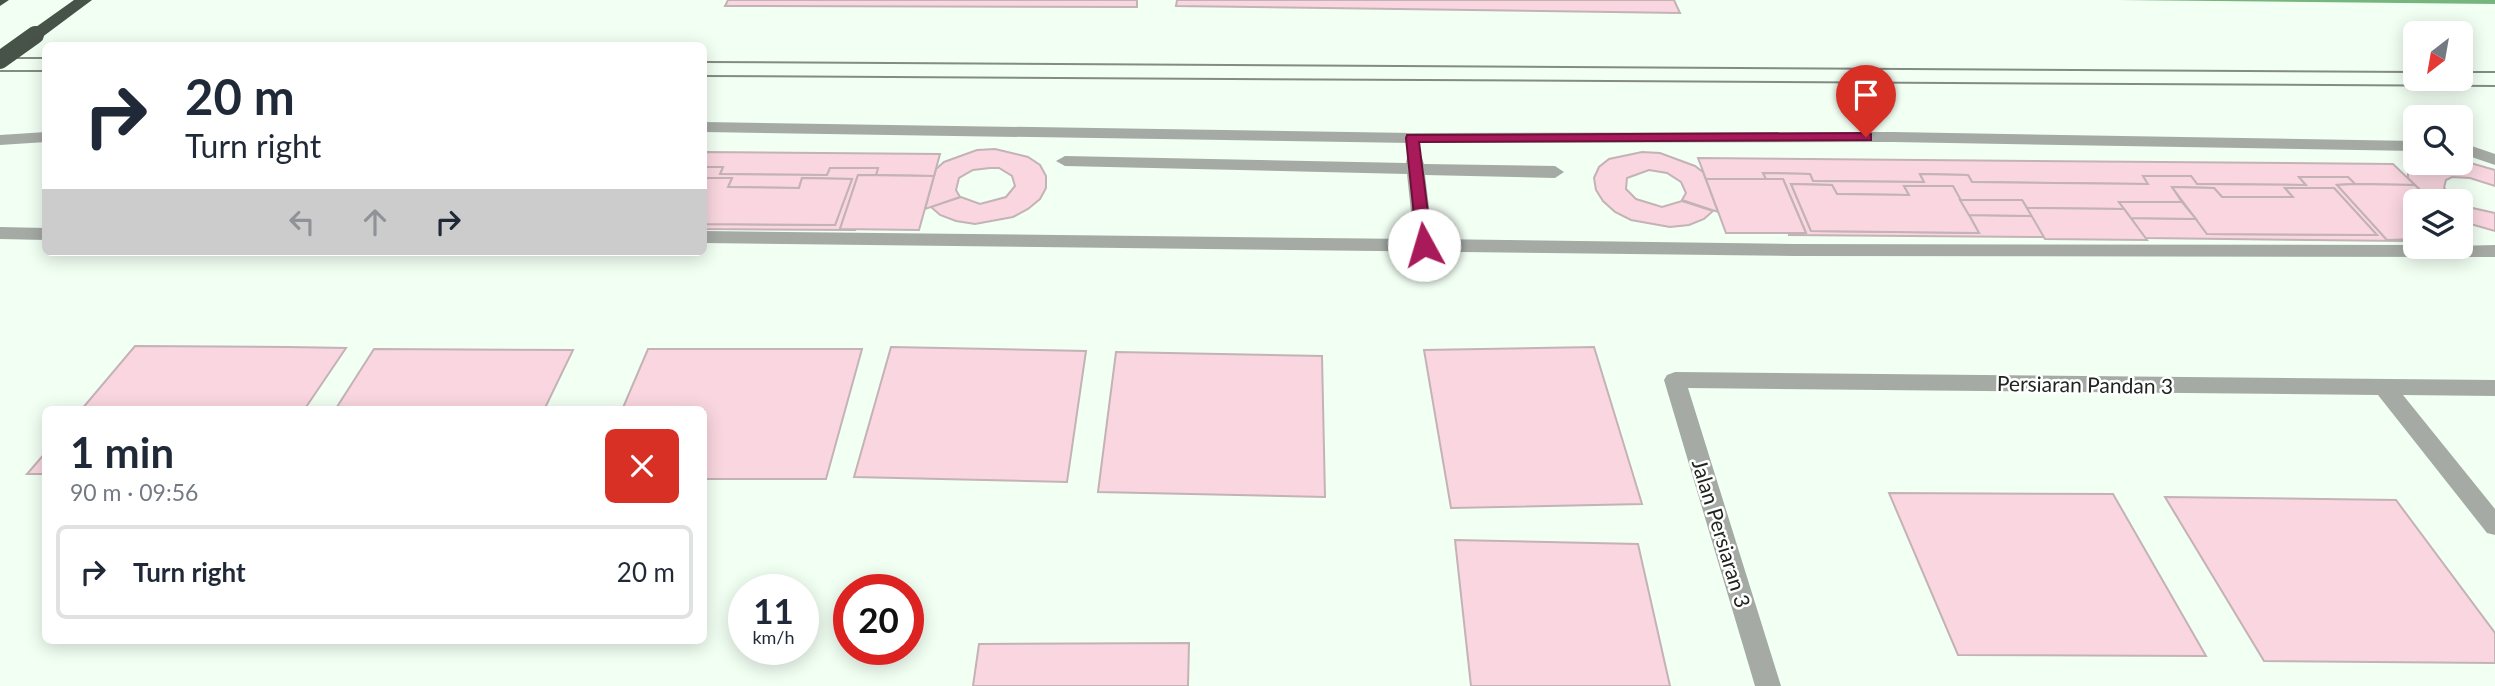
<!DOCTYPE html>
<html lang="en">
<head>
<meta charset="utf-8">
<style>
	body { margin:0; font-family:Lato,sans-serif; background:#f6f6f7; color:#1f2937; height:100vh; display:flex; flex-direction:column; font-size:26px; white-space:nowrap }
	* { box-sizing:border-box; margin:0 }
	p { font-size:23px; color:#747a83 }
	.icon { flex:none; width:38px; height:38px; fill:none; stroke:currentColor; stroke-width:2; stroke-linecap:round; stroke-linejoin:round }
	.map { position:relative; flex:1; overflow:hidden }
	.details { position:absolute; left:42px; top:406px; width:665px; height:238px; display:flex; flex-direction:column; background:#fff; border-radius:10px; box-shadow:0 4px 18px #0003 }
	.details>* { flex:none }
	.banner { position:absolute; left:42px; top:42px; width:665px; height:214px; border-radius:10px; box-shadow:0 4px 18px #0003; background:#fff; color:#1f2937; overflow:hidden }
	.needle { width:46px; rotate:211deg }
	.fabs { position:absolute; left:2403px; top:21px; display:grid; gap:14px }
	.fabs a { display:grid; place-items:center; width:70px; height:70px; border-radius:10px; background:#fff; box-shadow:0 4px 18px #0003; font-size:35px }
	.speed { position:absolute; left:728px; top:574px; display:flex; gap:14px; font-size:35px; font-weight:700; text-align:center }
	.speed>* { display:grid; place-content:center; width:91px; height:91px; border-radius:50%; background:#fff; box-shadow:0 4px 18px #0003; line-height:1 }
	.speed small { font-size:18px; font-weight:400 }
	.speed .limit { border:10px solid #d22; background:#fff; color:#111 }
	.pin { position:absolute; display:grid; place-items:center; width:60px; height:60px; color:#fff; margin:-72px -30px; border-radius:50% 50% 50% 0; rotate:-45deg; box-shadow:0 0 7px #0007 }
	.pin .icon { rotate:45deg }
	.me { position:absolute; width:77px; margin:-38px; rotate:354deg; stroke-linejoin:round; filter:drop-shadow(0 0 5px #0008) }
	.turn { display:flex; align-items:center; gap:24px; height:147px; padding:0 28px; font-size:32px }
	.turn .icon { width:91px; height:91px; stroke-width:2.5 }
	.turn b { display:block; font-size:49px; line-height:60px }
	.lanes { display:flex; align-items:center; height:66px; padding:0 28px; background:#0003; justify-content:center; gap:35px; direction:ltr }
	.lanes .off { opacity:.35 }
	.round { display:grid; place-items:center; flex:none; width:74px; height:74px; border-radius:10px; background:#f6f6f7 }
	.summary { display:flex; align-items:center; justify-content:space-between; height:119px; padding:0 28px }
	h1 { font-size:42px; font-weight:700; line-height:52px }
	ul { padding:0; list-style:none }
	li { display:flex; align-items:center; gap:21px; height:94px; margin:0 14px 10px; padding:0 14px; border:4px solid #e0e1e3; border-radius:10px }
	li div { flex:1 }
	li b { display:block; font-size:26px }
	li em { font-style:normal }
	.map>svg:first-child { display:block }
	.water { fill:#76b57d }
	.building { fill:#fad7e0; stroke:#c3b2b6; stroke-width:2 }
	.lines { fill:none; stroke-linecap:round; stroke-linejoin:round }
	.minor { fill:#a5aaa5; fill-rule:evenodd }
	.highway { fill:#475248; fill-rule:evenodd }
	.tram { stroke:#838b83; stroke-width:2 }
	.highway-bridge { stroke:#475248; stroke-width:18 }
	.route { fill:#a81a5a; stroke:#6d113a; stroke-width:2 }
	.labels { text-anchor:middle; dominant-baseline:central; stroke-width:5; stroke-linejoin:round; paint-order:stroke }
	.street-label { font-size:21px; fill:#202520; stroke:#fff }
</style>
</head>
<body>
<div class="map">
<svg width="2495" height="686" viewBox="0 0 2495 686">
	<rect width="100%" height="100%" fill="#f2fff3"/>
	<polygon class="water" points="2118,0 2495,0 2495,4"/>
	<g class="building">
		<polygon points="728,0 1137,0 1137,7 725,6"/>
		<polygon points="1177,0 1674,0 1680,13 1176,6"/>
		<polygon points="995,149 1028,157 1040,165 1046,176 1046,188 1040,199 1028,209 1013,217 975,224 956,221 940,215 931,207 961,197 980,204 1006,197 1015,186 1012,176 999,168 990,168 973,170 959,178 956,190 960,197 925,209 936,169 944,162 977,150"/>
		<polygon points="704,152 940,154 934,176 876,175 878,168 830,168 827,175 720,174 723,167 704,167"/>
		<polygon points="1642,152 1660,153 1695,166 1703,172 1718,212 1682,200 1686,193 1681,182 1667,173 1649,170 1627,178 1626,189 1636,199 1662,207 1682,201 1713,211 1704,219 1689,225 1670,227 1631,220 1615,212 1603,201 1596,190 1594,178 1599,167 1609,159"/>
		<polygon points="1698,158 2393,164 2415,185 2355,184 2348,177 2299,177 2306,185 2197,184 2191,176 2143,176 2148,184 1972,182 1968,175 1920,174 1924,182 1813,181 1810,174 1763,173 1766,179 1706,179"/>
		<polygon points="2460,160 2495,170 2495,186 2470,178 2452,177 2446,180 2444,188 2457,201 2431,201 2408,178 2408,172 2416,163 2460,163"/>
		<polygon points="704,167 723,167 720,174 827,175 830,168 878,168 876,175 858,175 840,229 856,230 704,229 704,224 835,225 852,179 802,178 799,188 728,187 732,178 704,178"/>
		<polygon points="1763,173 1810,174 1813,181 1924,182 1920,174 1968,175 1972,182 2148,184 2143,176 2191,176 2197,184 2306,185 2299,177 2348,177 2355,184 2337,185 2387,240 2405,241 2145,238 2131,218 2196,219 2207,234 2377,235 2334,188 2285,188 2293,197 2222,197 2214,188 2172,187 2182,202 2119,202 2124,209 2027,208 2022,200 1960,200 1953,186 1904,186 1909,195 1837,194 1832,185 1791,184 1811,231 1979,233 1969,215 2032,216 2045,237 1788,235 1806,233 1783,179 1766,179"/>
		<polygon points="858,175 934,176 919,230 840,229"/>
		<polygon points="704,178 732,178 728,187 799,188 802,178 852,179 835,225 704,224"/>
		<polygon points="1706,179 1783,179 1806,233 1726,233"/>
		<polygon points="1791,184 1832,185 1837,194 1909,195 1904,186 1953,186 1979,233 1811,231"/>
		<polygon points="2355,184 2415,185 2431,201 2415,201 2415,239 2387,240 2337,185"/>
		<polygon points="2172,187 2214,188 2222,197 2293,197 2285,188 2334,188 2377,235 2207,234"/>
		<polygon points="1960,200 2022,200 2032,216 1969,215"/>
		<polygon points="2119,202 2182,202 2196,219 2131,218"/>
		<polygon points="2468,207 2495,213 2495,231 2460,221 2460,212"/>
		<polygon points="2027,208 2124,209 2147,240 2045,239"/>
		<polygon points="135,346 288,347 346,348 304,410 81,410"/>
		<polygon points="891,347 1086,351 1067,482 854,477"/>
		<polygon points="1594,347 1642,504 1451,508 1424,350"/>
		<polygon points="374,349 573,350 544,410 335,410"/>
		<polygon points="648,349 862,349 826,479 704,479 704,410 622,410"/>
		<polygon points="1116,352 1322,356 1325,497 1098,492"/>
		<polygon points="46,452 46,474 27,474"/>
		<polygon points="1889,493 2113,494 2206,656 1958,655"/>
		<polygon points="2165,497 2396,500 2495,633 2495,663 2264,661"/>
		<polygon points="1455,540 1638,544 1670,686 1471,686"/>
		<polygon points="1189,643 1188,686 973,686 979,644"/>
	</g>
	<g class="lines">
		<g class="minor">
			<polygon points="704,122 1412,133 1893,132 2415,141 2415,151 1893,142 1412,143 704,132"/>
			<polygon points="46,132 46,142 0,145 0,135"/>
			<polygon points="2460,142 2495,154 2495,165 2460,153"/>
			<polygon points="1414,152 1420,153 1424,164 1555,166 1564,172 1555,178 1425,175 1433,239 1794,244 2415,245 2415,247 2495,245 2495,257 1794,256 704,243 704,231 1414,239 1407,174 1065,166 1056,161 1065,156 1406,163 1408,153"/>
			<polygon points="0,227 46,228 46,240 0,239"/>
			<polygon points="1675,372 2495,380 2495,396 2403,395 2495,509 2495,535 2487,533 2378,395 1688,388 1781,686 1755,686 1664,380 1667,375"/>
		</g>
		<g class="highway">
			<polygon points="0,0 9,0 0,6"/>
			<polygon points="74,0 92,0 41,38 29,38 27,35 29,32"/>
		</g>
		<g class="tram">
			<polyline points="0,58 46,58"/>
			<polyline points="704,62 2415,72"/>
			<polyline points="0,71 46,71"/>
			<polyline points="2460,72 2495,72"/>
			<polyline points="704,76 2495,86"/>
		</g>
		<polyline class="highway-bridge" points="0,60 35,35"/>
	</g>
	<polygon class="route" points="1866,133 1871,134 1871,140 1419,142 1432,245 1424,250 1417,245 1406,138 1407,135"/>
	<g class="labels">
		<g class="street-label">
			<text transform="translate(2085 384) rotate(1)">Persiaran Pandan 3</text>
			<text transform="translate(1722 533) rotate(73)">Jalan Persiaran 3</text>
		</g>
	</g>
</svg>
<div class="fabs">
<a><svg class="needle" viewBox="-14 -14 28 28"><path d="M0-13l5 13h-10z" fill="#e53935"/><path d="M0 13l5-13h-10z" fill="#747a83"/></svg></a>
<a><svg class="icon" aria-label="search" viewBox="0 0 24 24"><circle cx="10" cy="10" r="6"/><path d="M15 15l6 6"/></svg></a>
<a><svg class="icon" aria-label="layers" viewBox="0 0 24 24"><path d="M12 4l9 5-9 5-9-5zM3 14l9 5 9-5"/></svg></a>
</div>
<div class="speed"><div>11<small>km/h</small></div><div class="limit">20</div></div>
<div class="pin" style="left:1866px;top:137px;background:#d93025"><svg class="icon" aria-label="arrive" viewBox="0 0 24 24"><path d="M6 21V4h12l-3 4 3 4H6"/></svg></div>
<svg class="me" style="left:1424px;top:245px" viewBox="-20 -20 40 40"><circle r="19" fill="#fff"/><path d="M0-13L10 11 0 6-10 11z" fill="#a81a5a"/></svg>
<div class="banner">
<div class="turn"><svg class="icon" aria-label="right" viewBox="0 0 24 24"><path d="M7 20v-9h11M14 6l5 5-5 5"/></svg><div><b>20 m</b>Turn right</div></div>
<div class="lanes"><svg class="icon off" aria-label="left" viewBox="0 0 24 24"><path d="M17 20v-9H6M10 6l-5 5 5 5"/></svg><svg class="icon off" aria-label="ahead" viewBox="0 0 24 24"><path d="M12 20V5M6 11l6-6 6 6"/></svg><svg class="icon" aria-label="right" viewBox="0 0 24 24"><path d="M7 20v-9h11M14 6l5 5-5 5"/></svg></div>
</div>
<section class="details">
<div class="summary"><div><h1>1 min</h1><p>90 m · 09:56</p></div><a class="round" style="background:#d93025;color:#fff"><svg class="icon" aria-label="close" viewBox="0 0 24 24"><path d="M6 6l12 12M18 6L6 18"/></svg></a></div>
<ul>
<li><svg class="icon" aria-label="right" viewBox="0 0 24 24"><path d="M7 20v-9h11M14 6l5 5-5 5"/></svg><div><b>Turn right</b></div><em>20 m</em></li>
</ul>
</section>
</div>
</body>
</html>
